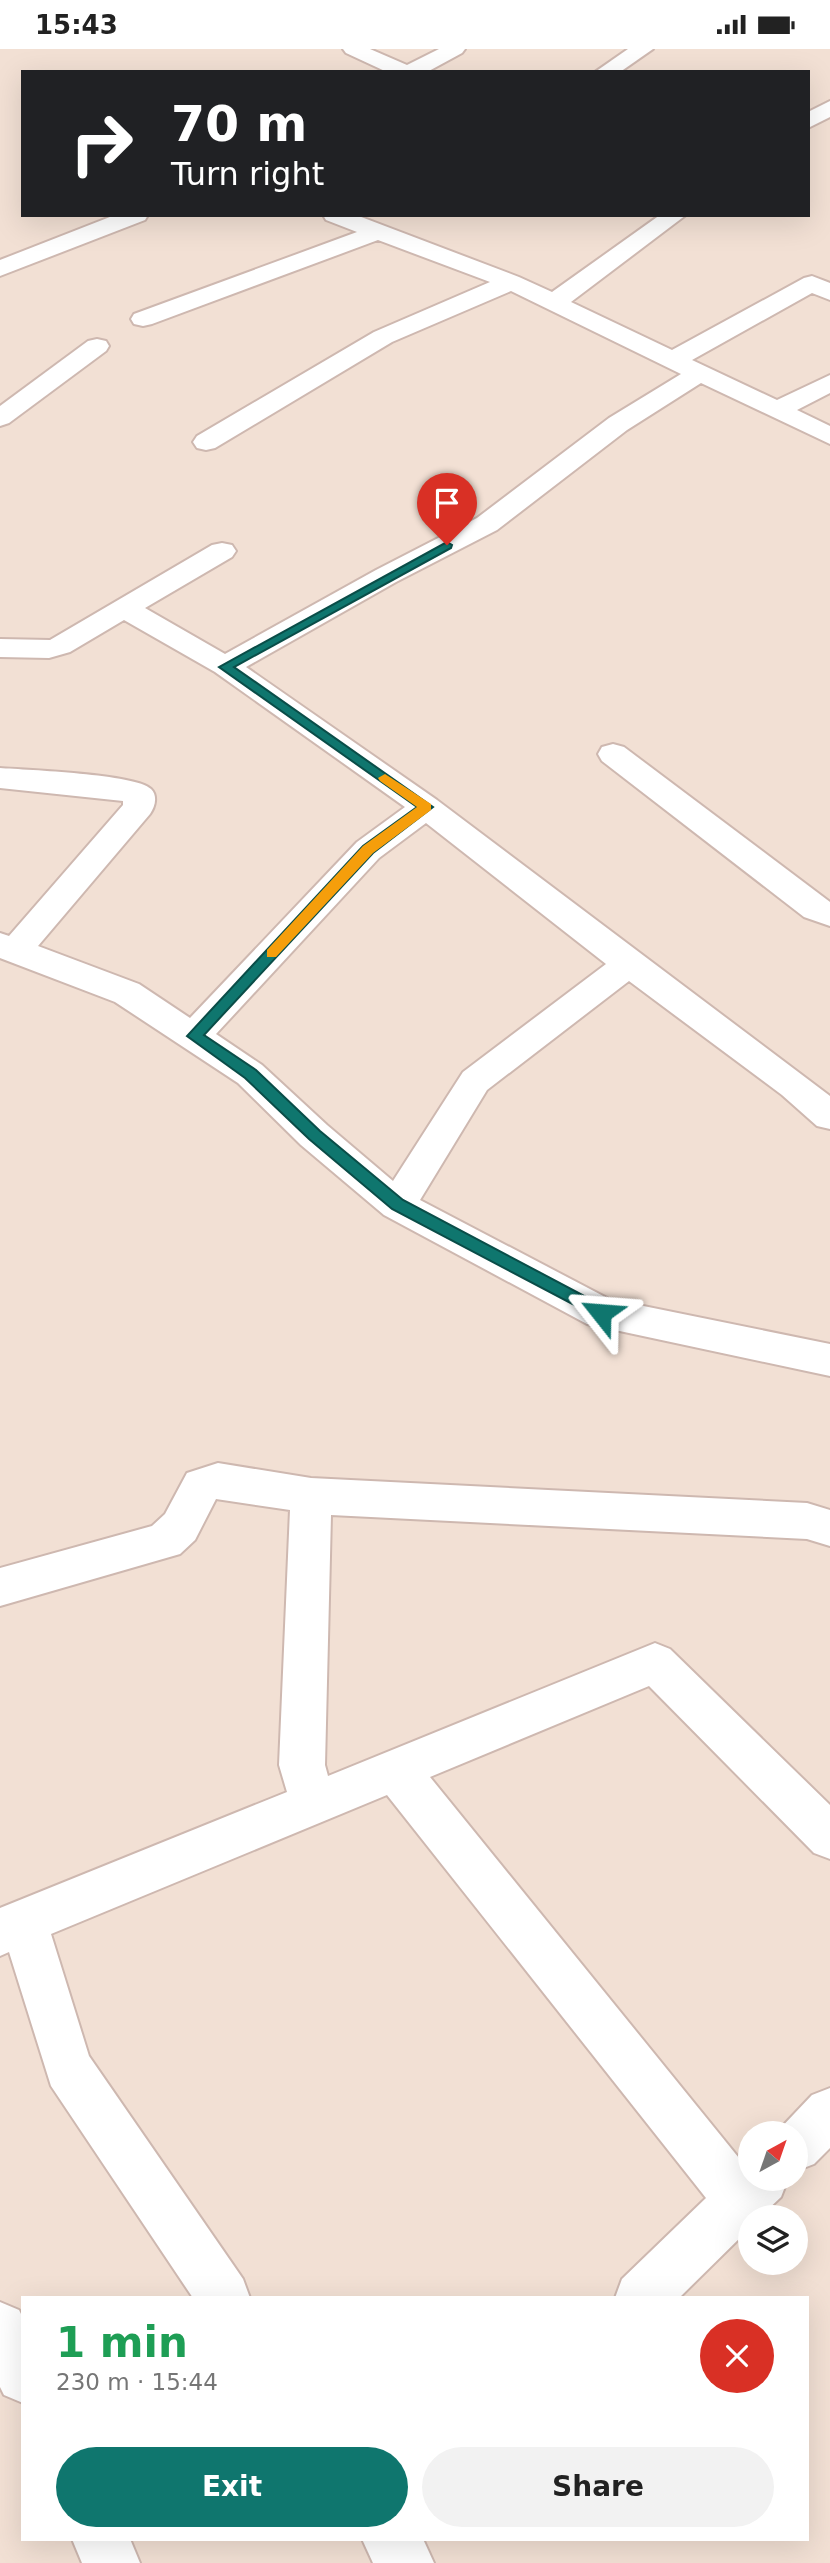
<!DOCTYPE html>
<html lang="en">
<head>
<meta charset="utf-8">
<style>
	body { margin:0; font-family:"DejaVu Sans",sans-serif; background:#f2f2f2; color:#222; height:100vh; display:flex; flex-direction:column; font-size:26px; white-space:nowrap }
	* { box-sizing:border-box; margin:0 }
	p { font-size:23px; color:#767676 }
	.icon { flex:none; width:38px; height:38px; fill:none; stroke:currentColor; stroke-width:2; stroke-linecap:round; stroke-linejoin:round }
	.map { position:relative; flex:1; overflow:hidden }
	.panel { position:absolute; left:21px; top:2247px; width:788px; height:245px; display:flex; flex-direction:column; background:#fff; border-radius:0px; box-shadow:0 7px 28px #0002 }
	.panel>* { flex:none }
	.top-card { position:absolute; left:21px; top:21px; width:789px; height:147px; border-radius:0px; box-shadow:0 7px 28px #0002; background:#202124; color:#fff; overflow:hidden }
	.needle { width:46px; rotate:40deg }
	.controls { position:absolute; left:738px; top:2072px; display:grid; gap:14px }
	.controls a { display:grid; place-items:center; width:70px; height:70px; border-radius:50%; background:#fff; box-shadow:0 7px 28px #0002; font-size:35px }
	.pin { position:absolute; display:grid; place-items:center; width:60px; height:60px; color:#fff; margin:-72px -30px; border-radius:50% 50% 50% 0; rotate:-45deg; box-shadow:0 0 7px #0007 }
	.pin .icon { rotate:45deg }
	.me { position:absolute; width:77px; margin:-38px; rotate:298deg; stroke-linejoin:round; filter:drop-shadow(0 0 5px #0008) }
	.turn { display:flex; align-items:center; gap:24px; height:147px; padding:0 35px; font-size:32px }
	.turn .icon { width:91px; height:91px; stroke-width:2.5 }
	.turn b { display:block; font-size:49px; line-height:60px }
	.round { display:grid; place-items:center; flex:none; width:74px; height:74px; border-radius:37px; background:#f2f2f2 }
	.head { display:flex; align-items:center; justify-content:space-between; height:119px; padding:0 35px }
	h1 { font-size:42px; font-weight:700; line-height:52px; color:#1e9e55 }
	.cta { display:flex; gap:14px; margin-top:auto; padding:14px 35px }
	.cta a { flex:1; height:80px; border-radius:42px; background:#0f766e; color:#fff; font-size:28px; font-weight:700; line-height:80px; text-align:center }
	.cta a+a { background:#f2f2f2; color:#222 }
	.status { display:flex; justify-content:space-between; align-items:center; height:49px; padding:0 35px; background:#fff; direction:ltr }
	.status svg { height:19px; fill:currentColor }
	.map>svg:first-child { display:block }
	.residential { fill:#f2e0d4; fill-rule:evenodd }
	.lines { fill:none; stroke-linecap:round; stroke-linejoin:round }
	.minor-casing { stroke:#ceb8b0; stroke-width:4 }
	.minor { fill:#fff; fill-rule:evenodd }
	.route { fill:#0f766e; stroke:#0a4d48; stroke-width:2 }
	.slow { fill:#f59e0b }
</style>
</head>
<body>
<div class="status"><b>15:43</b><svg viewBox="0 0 49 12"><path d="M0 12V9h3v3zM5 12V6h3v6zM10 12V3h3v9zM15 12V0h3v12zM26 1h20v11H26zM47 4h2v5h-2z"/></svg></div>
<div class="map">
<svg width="830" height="2514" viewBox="0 0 830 2514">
	<rect width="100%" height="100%" fill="#fbefe6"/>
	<path class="residential" d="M0 0H830V2514H0ZM23 23H808V166H23ZM751 2084H796V2130H751ZM751 2168H796V2214H751ZM23 2249H807V2490H23Z"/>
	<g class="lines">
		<g class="minor-casing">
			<g id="minor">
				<polygon points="343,0 370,0 407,16 439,0 465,0 462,4 427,23 387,23 346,4"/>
				<polygon points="628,0 653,0 620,23 595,23"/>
				<polygon points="830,52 830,68 808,79 808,63"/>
				<polygon points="115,166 148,166 145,171 0,227 0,211"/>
				<path d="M323 166H356L519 228 552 243 660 166H686L571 253 672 301 804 229 812 227 830 234V251L812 244 692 311 777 351 830 326V344L797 361 830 377V395L701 334 627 381 497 481 396 533 246 618 437 751 830 1047V1080L817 1077 782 1046 629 932 487 1041 420 1151 609 1250 830 1295V1327L587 1275 384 1166 301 1096 238 1034 115 953 0 909V884L9 887 123 756V752L0 739V719C27 721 136 725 151 740 158 747 155 758 150 765L38 897 139 935 190 969 357 793 405 758 215 623 124 571 70 603 49 609 0 608V590L50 591 212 496 222 494 232 496 236 502 232 508 145 559 225 605 376 521 477 469 609 369 681 325 511 242 392 293 215 399 206 401 197 399 193 393 197 387 374 283 490 233 378 191 152 275 143 277 134 275 131 270 134 265 357 183 326 171ZM426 774 606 915 463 1023 393 1132 327 1076 262 1016 216 985 379 809Z"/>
				<polygon points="97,290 106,292 109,297 106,302 9,374 0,377 0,357 88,292"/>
				<polygon points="613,695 624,698 830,853 830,877 804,868 602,712 598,705 602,698"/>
				<polygon points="218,1414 311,1429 807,1454 830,1461 830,1497 807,1490 331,1466 325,1716 328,1727 655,1594 670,1600 830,1756 830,1810 814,1804 649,1637 430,1728 743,2114 751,2110 751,2130 788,2130 781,2148 760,2168 751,2168 751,2178 679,2249 615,2249 622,2230 706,2149 387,1746 51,1885 89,2007 243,2230 250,2249 193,2249 51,2037 9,1903 0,1907 0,1859 287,1743 279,1716 290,1461 216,1450 195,1491 180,1505 0,1557 0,1519 152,1477 165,1465 187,1424"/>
				<polygon points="830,2039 830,2099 814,2115 796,2122 796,2084 776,2084 812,2046"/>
				<polygon points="0,2253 19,2261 23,2269 23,2354 4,2346 0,2338"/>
				<polygon points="72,2490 130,2490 140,2514 82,2514"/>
				<polygon points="362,2490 423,2490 434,2514 373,2514"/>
			</g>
		</g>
		<use href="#minor" class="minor"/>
	</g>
	<polygon class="route" points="447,493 452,496 451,499 234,618 433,758 373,804 204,986 256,1021 320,1082 403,1151 607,1259 609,1264 601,1270 392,1160 309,1090 245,1029 187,987 363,797 417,758 219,618"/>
	<polygon class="slow" points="385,725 431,755 431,761 373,804 276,908 267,908 267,901 363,797 417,758 380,732 378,729"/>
</svg>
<div class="controls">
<a><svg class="needle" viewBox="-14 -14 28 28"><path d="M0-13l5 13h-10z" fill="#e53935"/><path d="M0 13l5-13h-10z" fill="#767676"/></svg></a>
<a><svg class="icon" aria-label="layers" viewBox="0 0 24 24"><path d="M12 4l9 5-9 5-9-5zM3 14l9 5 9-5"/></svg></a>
</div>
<div class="pin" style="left:447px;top:496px;background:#d93025"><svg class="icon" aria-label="arrive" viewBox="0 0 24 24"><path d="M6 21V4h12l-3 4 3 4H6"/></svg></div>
<svg class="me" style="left:601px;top:1264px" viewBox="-20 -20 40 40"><path d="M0-17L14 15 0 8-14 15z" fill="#0f766e" stroke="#fff" stroke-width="4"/></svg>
<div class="top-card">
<div class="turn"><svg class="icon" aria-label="right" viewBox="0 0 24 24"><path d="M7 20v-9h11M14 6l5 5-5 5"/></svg><div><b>70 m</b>Turn right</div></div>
</div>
<section class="panel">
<div class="head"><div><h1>1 min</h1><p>230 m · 15:44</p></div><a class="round" style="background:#d93025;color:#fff"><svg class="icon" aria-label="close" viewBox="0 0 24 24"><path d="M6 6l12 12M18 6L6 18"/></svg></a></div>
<div class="cta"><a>Exit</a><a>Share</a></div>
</section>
</div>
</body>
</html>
